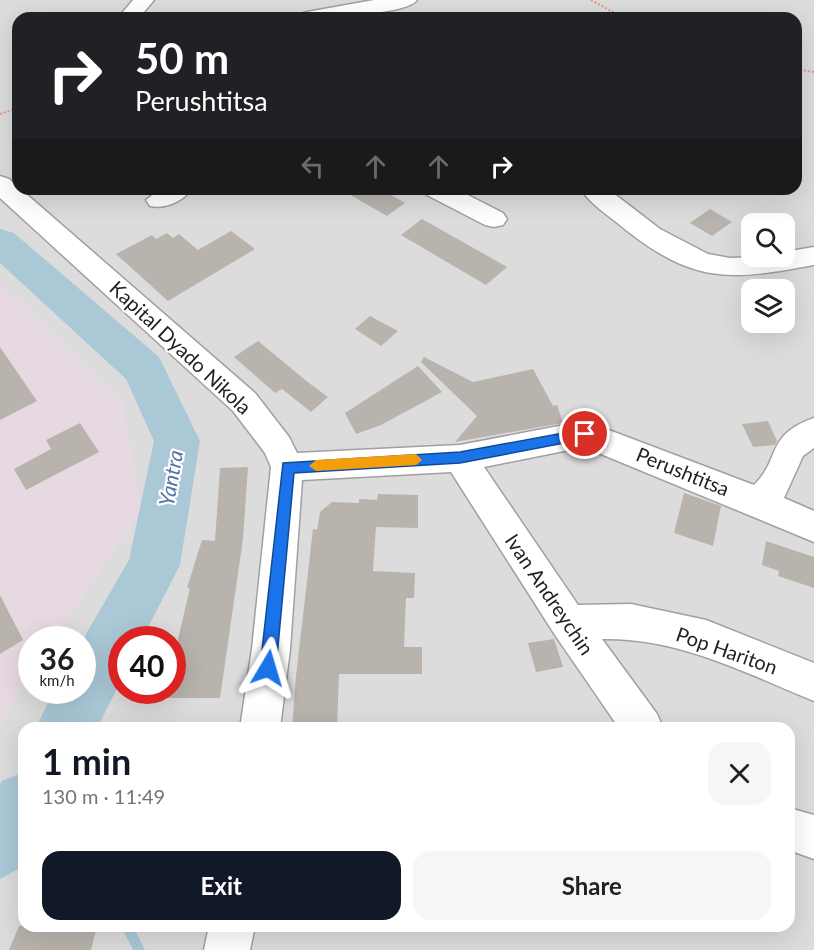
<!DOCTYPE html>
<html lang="en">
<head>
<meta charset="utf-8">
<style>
	body { margin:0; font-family:Lato,sans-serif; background:#f6f6f6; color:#202124; height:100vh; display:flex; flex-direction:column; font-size:22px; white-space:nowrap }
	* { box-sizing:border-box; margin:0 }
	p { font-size:20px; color:#757577 }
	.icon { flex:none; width:33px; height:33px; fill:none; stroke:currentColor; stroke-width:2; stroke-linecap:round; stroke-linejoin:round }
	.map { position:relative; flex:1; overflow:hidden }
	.drawer { position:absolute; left:18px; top:722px; width:777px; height:210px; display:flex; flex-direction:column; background:#fff; border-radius:18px; box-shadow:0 6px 24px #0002 }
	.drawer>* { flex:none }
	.guide { position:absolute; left:12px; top:12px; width:790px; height:183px; border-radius:18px; box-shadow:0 6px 24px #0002; background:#202124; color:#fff; overflow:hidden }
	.tools { position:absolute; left:741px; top:213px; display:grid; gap:12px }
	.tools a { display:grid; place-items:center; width:54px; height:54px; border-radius:12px; background:#fff; box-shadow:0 6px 24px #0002; font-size:30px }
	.speed { position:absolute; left:18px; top:626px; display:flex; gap:12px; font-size:30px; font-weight:700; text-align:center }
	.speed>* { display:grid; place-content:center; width:78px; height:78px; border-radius:50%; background:#fff; box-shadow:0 6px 24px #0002; line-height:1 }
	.speed small { font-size:15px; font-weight:400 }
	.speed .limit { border:9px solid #d22; background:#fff; color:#111 }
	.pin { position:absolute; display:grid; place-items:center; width:51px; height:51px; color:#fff; margin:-26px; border:3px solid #fff; border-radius:50%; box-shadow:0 2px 6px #0007 }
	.me { position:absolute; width:66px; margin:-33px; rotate:7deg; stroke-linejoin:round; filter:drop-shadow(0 0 4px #0008) }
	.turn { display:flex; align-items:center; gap:21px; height:126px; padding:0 24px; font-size:27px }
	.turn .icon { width:78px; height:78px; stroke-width:2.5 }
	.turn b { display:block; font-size:42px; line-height:51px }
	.lanes { display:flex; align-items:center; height:57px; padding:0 24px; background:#0003; justify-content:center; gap:30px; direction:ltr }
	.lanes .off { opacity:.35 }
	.round { display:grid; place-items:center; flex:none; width:63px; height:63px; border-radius:18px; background:#f6f6f6 }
	.summary { display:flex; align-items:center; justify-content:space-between; height:102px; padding:0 24px }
	h1 { font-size:36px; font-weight:700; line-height:45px; color:#111827 }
	.cta { display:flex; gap:12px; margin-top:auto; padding:12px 24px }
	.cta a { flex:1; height:69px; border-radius:18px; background:#111827; color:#fff; font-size:24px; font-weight:700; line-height:69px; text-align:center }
	.cta a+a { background:#f6f6f6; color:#202124 }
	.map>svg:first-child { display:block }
	.residential { fill:#dddcdc; fill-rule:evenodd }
	.industrial { fill:#e7d9e2 }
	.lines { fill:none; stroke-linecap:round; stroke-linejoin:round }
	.stream { fill:#abc8d7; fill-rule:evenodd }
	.river { fill:#abc8d7; fill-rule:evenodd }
	.building { fill:#b8b3ac }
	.minor-casing { stroke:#a0a0a0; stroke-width:3 }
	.path { stroke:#eb947a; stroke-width:2; stroke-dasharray:2 2; stroke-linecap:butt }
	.minor { fill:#fff; fill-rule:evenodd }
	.route { fill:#1a73e8; stroke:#114b97; stroke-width:1.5 }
	.slow { fill:#f59e0b }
	.labels { text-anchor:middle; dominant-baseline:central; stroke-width:4.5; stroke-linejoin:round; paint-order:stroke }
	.street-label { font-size:20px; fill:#1f1f1f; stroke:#fff }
	.water-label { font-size:21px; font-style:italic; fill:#5573a4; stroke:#fff }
</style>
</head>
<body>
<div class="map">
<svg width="814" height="950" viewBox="0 0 814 950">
	<rect width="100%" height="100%" fill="#eeede6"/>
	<path class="residential" d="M0 0H814V950H0ZM18 18H796V189H18ZM752 224H784V256H752ZM752 290H784V322H752ZM32 639H82V690H32ZM122 639H172V690H122ZM24 728H789V926H24Z"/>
	<polygon class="industrial" points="0,283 122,400 142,510 55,639 32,639 31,674 0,726"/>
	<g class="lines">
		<g class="stream">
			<polygon points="14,817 24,822 24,833 10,826 9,822 10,818"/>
			<polygon points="121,926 133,926 145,950 133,950"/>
		</g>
		<g class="river">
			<polygon points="0,229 14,233 159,357 200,441 180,565 142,639 122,639 122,679 97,728 36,728 54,690 82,690 82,641 129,560 154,441 126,379 0,263"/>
			<polygon points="24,772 24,866 0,879 0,785 2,781"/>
		</g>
	</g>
	<g class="building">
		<polygon points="340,189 381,189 405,203 387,216"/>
		<polygon points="710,209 732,222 712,236 690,223"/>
		<polygon points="422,219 486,255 507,267 486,285 401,235"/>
		<polygon points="231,231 255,249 168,301 116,254 152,235 156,239 167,233 173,238 179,234 198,250"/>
		<polygon points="370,316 398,331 381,346 355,329"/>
		<polygon points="258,341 309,383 328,397 311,412 282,389 275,393 234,357"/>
		<polygon points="0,347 37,401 0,420"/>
		<polygon points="424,357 473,382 533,369 553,406 557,405 563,423 455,442 477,416 421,362"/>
		<polygon points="418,366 442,392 381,425 356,434 345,413"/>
		<polygon points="768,421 777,441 775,445 753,447 742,424"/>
		<polygon points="80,423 99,452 26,490 14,469 51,449 46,440"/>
		<polygon points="248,467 243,539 220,698 165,698 167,690 172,690 172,665 190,588 187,588 202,540 215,541 220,468"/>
		<polygon points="684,493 721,506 713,546 674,533"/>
		<polygon points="378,494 418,495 418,528 376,527 373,571 415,573 414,598 406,598 404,647 422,647 422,674 339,674 337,728 292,728 296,676 313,529 317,530 320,512 332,502 359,503 359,499 377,500"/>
		<polygon points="766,541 814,557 814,588 778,576 779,571 762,565"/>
		<polygon points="0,595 23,640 0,654"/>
		<polygon points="554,639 563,667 536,672 528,643"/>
		<polygon points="19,926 97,926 91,950 9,950"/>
	</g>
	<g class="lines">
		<g class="minor-casing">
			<g id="minor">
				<polygon points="133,0 154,0 139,18 118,18"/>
				<path d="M374 0H417C407 15 317 18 297 18L300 14 307 12Z"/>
				<path d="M0 176 9 179 255 393 289 437 297 453 460 445 585 421 754 485C781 459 765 435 814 418V448L803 456 784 498 814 511V542L584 447 484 467 578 605 631 604 706 620 814 663V701C746 673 677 637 602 639L657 714 663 728H619L555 635 451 472 302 480 290 649 280 728H240L252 649 271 467 265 453 233 411 0 198Z"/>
				<path d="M160 189H191C183 202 164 209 150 206L146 200Z"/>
				<polygon points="424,189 456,189 503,213 507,219 503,225 494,227 485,225 427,195"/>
				<path d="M581 189H608L660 229 708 254 730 258 784 256V252L814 247V265C728 281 693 284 621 226 608 215 590 204 581 189Z"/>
				<polygon points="789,808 814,815 814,859 789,850"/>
				<polygon points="209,926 255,926 250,950 204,950"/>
			</g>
		</g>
		<g class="path">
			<polyline points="591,0 624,18"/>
			<polyline points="796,69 814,72"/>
			<polyline points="0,114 18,108"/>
		</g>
		<use href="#minor" class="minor"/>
	</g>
	<polygon class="route" points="585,429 591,434 585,439 460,463 294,473 276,668 274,674 268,676 262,674 260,668 283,463 460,452"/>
	<polygon class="slow" points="416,454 422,460 416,465 316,471 309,466 316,460"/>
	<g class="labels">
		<g class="street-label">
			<text transform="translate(181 347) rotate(43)">Kapital Dyado Nikola</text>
			<text transform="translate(683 471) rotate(22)">Perushtitsa</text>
			<text transform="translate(550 594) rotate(56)">Ivan Andreychin</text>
			<text transform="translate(727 650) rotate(19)">Pop Hariton</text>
		</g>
		<g class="water-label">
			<text transform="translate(170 478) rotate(-80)">Yantra</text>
		</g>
	</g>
</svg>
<div class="tools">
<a><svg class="icon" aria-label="search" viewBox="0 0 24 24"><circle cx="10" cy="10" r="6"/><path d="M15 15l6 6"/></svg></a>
<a><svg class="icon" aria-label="layers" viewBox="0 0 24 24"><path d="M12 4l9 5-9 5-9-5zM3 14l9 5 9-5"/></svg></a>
</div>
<div class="speed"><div>36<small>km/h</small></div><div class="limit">40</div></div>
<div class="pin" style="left:585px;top:434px;background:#d93025"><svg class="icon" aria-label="arrive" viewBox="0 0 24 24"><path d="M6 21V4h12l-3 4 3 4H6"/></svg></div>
<svg class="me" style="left:268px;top:668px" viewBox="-20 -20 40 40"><path d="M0-17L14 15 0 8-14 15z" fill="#1a73e8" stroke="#fff" stroke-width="4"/></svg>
<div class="guide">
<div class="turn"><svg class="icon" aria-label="right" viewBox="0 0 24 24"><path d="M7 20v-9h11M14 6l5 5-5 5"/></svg><div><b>50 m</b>Perushtitsa</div></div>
<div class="lanes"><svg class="icon off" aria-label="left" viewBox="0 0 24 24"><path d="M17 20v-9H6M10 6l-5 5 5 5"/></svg><svg class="icon off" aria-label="ahead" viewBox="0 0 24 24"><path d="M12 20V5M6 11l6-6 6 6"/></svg><svg class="icon off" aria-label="ahead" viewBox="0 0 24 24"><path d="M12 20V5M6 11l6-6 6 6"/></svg><svg class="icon" aria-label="right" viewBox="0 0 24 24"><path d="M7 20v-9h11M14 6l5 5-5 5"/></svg></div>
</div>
<section class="drawer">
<div class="summary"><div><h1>1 min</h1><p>130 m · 11:49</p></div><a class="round"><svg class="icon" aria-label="close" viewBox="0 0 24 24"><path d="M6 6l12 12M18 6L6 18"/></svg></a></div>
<div class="cta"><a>Exit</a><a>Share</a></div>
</section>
</div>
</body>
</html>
